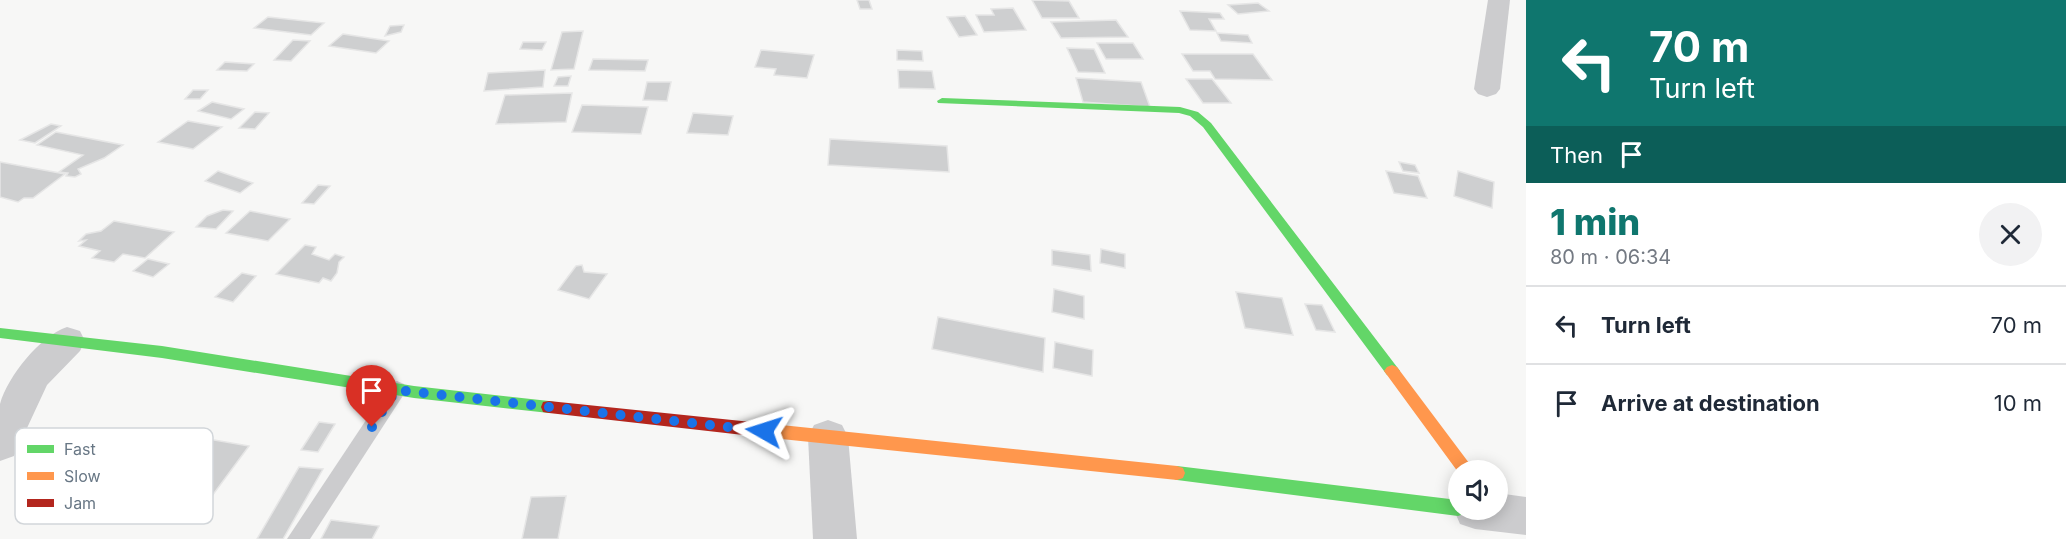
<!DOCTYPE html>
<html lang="en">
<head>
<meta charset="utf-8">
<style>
	body { margin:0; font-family:Inter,sans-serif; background:#f2f2f3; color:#1f2937; height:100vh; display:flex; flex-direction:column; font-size:22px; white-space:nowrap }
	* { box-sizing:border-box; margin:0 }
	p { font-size:20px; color:#747a83 }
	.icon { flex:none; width:33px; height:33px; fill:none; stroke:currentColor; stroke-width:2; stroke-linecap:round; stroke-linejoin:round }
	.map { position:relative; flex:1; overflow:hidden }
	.drawer { display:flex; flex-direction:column; background:#fff; width:540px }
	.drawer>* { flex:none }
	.hud { background:#0f766e; color:#fff; overflow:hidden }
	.controls { position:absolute; left:1448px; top:460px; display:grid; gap:12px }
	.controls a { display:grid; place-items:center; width:60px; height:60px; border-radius:50%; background:#fff; box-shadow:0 3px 15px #0003; font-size:30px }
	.pin { position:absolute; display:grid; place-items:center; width:51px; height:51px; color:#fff; margin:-62px -26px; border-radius:50% 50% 50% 0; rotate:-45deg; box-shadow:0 0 6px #0007 }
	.pin .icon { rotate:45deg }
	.me { position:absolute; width:66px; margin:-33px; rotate:276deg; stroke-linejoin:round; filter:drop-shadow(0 0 4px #0008) }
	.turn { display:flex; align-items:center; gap:21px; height:126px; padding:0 24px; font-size:27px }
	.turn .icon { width:78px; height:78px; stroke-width:2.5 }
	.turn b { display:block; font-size:42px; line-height:51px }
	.then { display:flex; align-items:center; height:57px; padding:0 24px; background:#0003; gap:12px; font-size:22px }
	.round { display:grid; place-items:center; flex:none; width:63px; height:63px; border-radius:32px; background:#f2f2f3 }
	.overview { display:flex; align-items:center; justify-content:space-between; height:102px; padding:0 24px }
	h1 { font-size:36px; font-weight:800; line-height:45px; color:#0f766e }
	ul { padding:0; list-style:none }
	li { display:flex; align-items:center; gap:18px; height:78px; padding:0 24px; border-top:2px solid #e0e1e3 }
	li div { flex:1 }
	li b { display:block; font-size:22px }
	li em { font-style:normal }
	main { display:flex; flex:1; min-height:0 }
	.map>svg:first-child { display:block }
	.building { fill:#cecfd0; stroke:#e6e6e6; stroke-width:1.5 }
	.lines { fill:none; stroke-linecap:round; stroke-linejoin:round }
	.lane { fill:#ccccce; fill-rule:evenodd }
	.street { fill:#ccccce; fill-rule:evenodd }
	.fast { fill:#63d668; fill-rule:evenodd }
	.slow { fill:#ff974d; fill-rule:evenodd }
	.jam { fill:#b3261e; fill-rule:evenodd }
	.route { stroke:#1a73e8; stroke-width:10; stroke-dasharray:0 18 }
	.key { fill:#fff; stroke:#d2d6da; stroke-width:1.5 }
	.key-label { font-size:16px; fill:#687785 }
</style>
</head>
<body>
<main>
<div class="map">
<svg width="1526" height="539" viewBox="0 0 1526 539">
	<rect width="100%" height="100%" fill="#f7f7f6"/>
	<g class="building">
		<polygon points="857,0 869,0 872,9 860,9"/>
		<polygon points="1032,0 1069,1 1079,18 1042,18"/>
		<polygon points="1258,3 1269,11 1238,14 1228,5"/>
		<polygon points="1013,8 1026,30 984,32 976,15 994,15 991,9"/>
		<polygon points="1180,11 1220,13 1224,19 1209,19 1216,31 1190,30"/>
		<polygon points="965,16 977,35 959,37 947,17"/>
		<polygon points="268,17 324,23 311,35 254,28"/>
		<polygon points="1116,20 1128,37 1061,38 1051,22"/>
		<polygon points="404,25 401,32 385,36 390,26"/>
		<polygon points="583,31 574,69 551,70 562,32"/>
		<polygon points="1217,33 1248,35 1252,43 1221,41"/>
		<polygon points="343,34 389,41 376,53 329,46"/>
		<polygon points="293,40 310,41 291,61 274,60"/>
		<polygon points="523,42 546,42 542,50 520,49"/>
		<polygon points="1097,43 1133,43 1143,59 1106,59"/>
		<polygon points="1067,48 1094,49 1105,73 1078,72"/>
		<polygon points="761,50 814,55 807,78 774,75 776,69 755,67"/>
		<polygon points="897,50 922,51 923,61 897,60"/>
		<polygon points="1182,54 1253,54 1272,80 1215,79 1210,71 1193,71"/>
		<polygon points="593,59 648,60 645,71 589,70"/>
		<polygon points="225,62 254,64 247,71 217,70"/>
		<polygon points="545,70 543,87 484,91 488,73"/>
		<polygon points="898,70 932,71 935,89 899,88"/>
		<polygon points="571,76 568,86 554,86 558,77"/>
		<polygon points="1076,78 1141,82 1150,107 1083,102"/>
		<polygon points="1186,79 1212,79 1231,103 1203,103"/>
		<polygon points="647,82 671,82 667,101 643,100"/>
		<polygon points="193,90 208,90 200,99 185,99"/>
		<polygon points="572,93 566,122 496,124 505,95"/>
		<polygon points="212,102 244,109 231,119 198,111"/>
		<polygon points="582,105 648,107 641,134 572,132"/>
		<polygon points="255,112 269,113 255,129 239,128"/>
		<polygon points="693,113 733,116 728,135 687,133"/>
		<polygon points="188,121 222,127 193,149 158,142"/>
		<polygon points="51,124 61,126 35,143 20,140"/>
		<polygon points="56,132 123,145 104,158 78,169 81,174 75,177 66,176 68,173 59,172 83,155 37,145"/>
		<polygon points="830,139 947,146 949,172 828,165"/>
		<polygon points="0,162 65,174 33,198 24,198 18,202 0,197"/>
		<polygon points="1399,162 1415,165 1419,173 1403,171"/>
		<polygon points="218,171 253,183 240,193 205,181"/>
		<polygon points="1386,171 1418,176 1427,198 1394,193"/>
		<polygon points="1458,171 1494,182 1492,208 1454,196"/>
		<polygon points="318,185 330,186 314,204 302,203"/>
		<polygon points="223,210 233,211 216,229 196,227 207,216"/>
		<polygon points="250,211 290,219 268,241 226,233"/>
		<polygon points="114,221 174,232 145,258 123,254 114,262 92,258 100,251 79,246 86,240 79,241 86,234 101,231"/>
		<polygon points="305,245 316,247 312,254 329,260 335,254 344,257 339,262 337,273 331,281 323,278 319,283 276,274"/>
		<polygon points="1101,249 1125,254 1125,268 1100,263"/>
		<polygon points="1052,250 1090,255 1091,271 1052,265"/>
		<polygon points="148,259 169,264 153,277 133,271"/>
		<polygon points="582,265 584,272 607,274 589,299 558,290 576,266"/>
		<polygon points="242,273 256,276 233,302 215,297"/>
		<polygon points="1054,289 1084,296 1084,319 1052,312"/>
		<polygon points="1236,292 1282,298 1293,335 1245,328"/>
		<polygon points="1305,304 1322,305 1335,332 1316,330"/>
		<polygon points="938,317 1045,338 1043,372 932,349"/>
		<polygon points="1055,342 1093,350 1092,376 1053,368"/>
		<polygon points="319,422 335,424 318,452 301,450"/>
		<polygon points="168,432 249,446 209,500 125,483"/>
		<polygon points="299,467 323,469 283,539 257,539"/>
		<polygon points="566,496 558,539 522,539 531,497"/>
		<polygon points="331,520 379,526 372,539 321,539"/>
	</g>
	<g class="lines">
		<polygon class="lane" points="397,381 404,384 406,389 404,394 310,539 287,539 390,384"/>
		<g class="street">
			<polygon points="1488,0 1510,0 1500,89 1496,94 1487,97 1478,94 1474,89"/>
			<path d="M67 327 80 331 85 341 80 351 47 385 14 456 0 461C0 444 0 420 0 404 8 376 40 336 67 327Z"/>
			<polygon points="828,420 842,425 848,437 857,539 813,539 808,437 814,425"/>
			<polygon points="1497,493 1526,497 1526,535 1475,529 1460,524 1454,510 1458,501 1458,510 1497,510"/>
		</g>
		<g class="fast">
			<polygon points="942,98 1180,107 1198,112 1211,123 1397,367 1400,371 1397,375 1392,377 1387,375 1203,127 1190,116 1179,113 938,103 937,101"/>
			<polygon points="0,328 162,346 414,386 549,401 555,402 557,407 555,412 549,413 414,398 162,358 0,338"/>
			<polygon points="1177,466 1458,500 1458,510 1466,510 1464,514 1458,516 1177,480 1171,478 1169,473 1171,468"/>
		</g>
		<g class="slow">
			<polygon points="1392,365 1397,367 1475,471 1458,472 1387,375 1384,371 1387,367"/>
			<polygon points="761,423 1177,466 1183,468 1185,473 1183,478 1177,480 761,437 755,435 753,430 755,425"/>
		</g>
		<polygon class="jam" points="549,401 761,423 767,425 769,430 767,435 761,437 549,413 543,412 541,407 543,402"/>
	</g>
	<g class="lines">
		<polyline class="route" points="372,427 396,390 764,431"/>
	</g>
	<rect x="15" y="428" width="198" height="96" rx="9" class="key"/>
	<rect x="27" y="445" width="27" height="8" fill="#63d668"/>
	<rect x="27" y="472" width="27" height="8" fill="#ff974d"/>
	<rect x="27" y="499" width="27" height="8" fill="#b3261e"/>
	<g class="key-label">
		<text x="64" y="455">Fast</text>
		<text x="64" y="482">Slow</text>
		<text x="64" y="509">Jam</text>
	</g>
</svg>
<div class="controls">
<a><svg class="icon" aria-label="sound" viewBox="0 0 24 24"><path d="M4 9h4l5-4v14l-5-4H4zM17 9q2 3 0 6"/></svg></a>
</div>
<div class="pin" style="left:372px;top:427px;background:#d93025"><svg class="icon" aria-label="arrive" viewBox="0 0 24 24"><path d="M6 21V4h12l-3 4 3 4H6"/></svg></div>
<svg class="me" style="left:764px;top:431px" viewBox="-20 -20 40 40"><path d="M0-17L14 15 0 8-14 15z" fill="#1a73e8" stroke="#fff" stroke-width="4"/></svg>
</div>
<section class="drawer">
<div class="hud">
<div class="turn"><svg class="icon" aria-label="left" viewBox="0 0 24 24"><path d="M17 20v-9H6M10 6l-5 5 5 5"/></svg><div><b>70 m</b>Turn left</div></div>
<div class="then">Then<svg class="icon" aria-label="arrive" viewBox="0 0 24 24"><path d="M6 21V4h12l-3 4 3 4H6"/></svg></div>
</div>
<div class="overview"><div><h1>1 min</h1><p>80 m · 06:34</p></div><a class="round"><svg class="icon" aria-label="close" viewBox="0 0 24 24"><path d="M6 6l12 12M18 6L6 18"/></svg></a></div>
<ul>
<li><svg class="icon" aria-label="left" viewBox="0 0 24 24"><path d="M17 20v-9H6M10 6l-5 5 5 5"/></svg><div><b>Turn left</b></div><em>70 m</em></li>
<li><svg class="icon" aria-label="arrive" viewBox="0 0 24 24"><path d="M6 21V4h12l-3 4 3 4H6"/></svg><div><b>Arrive at destination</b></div><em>10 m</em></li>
</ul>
</section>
</main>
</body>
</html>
